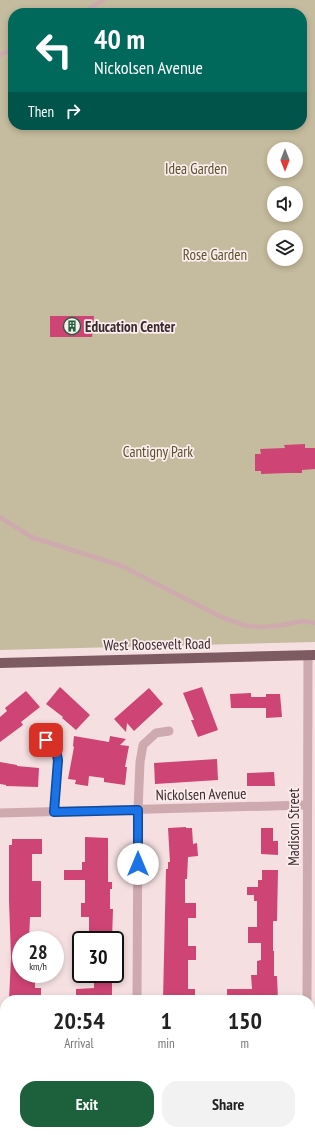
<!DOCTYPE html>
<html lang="en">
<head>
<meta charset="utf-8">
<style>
	body { margin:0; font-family:"PT Sans Narrow",sans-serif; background:#f2f2f2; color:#222; height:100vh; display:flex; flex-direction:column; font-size:15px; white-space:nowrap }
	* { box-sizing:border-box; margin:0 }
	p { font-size:13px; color:#767676 }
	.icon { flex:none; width:22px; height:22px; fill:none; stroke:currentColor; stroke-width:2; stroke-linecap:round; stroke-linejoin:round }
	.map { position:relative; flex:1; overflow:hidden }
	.details { position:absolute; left:0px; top:995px; width:315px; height:140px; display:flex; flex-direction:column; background:#fff; border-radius:16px 16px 0 0; box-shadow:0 2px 6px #0003 }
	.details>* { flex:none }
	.hud { position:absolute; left:8px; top:8px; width:299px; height:122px; border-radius:16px; box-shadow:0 2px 6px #0003; background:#00695c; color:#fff; overflow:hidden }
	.needle { width:26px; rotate:180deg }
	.tools { position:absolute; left:267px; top:142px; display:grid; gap:8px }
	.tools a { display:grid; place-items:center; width:36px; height:36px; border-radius:50%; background:#fff; box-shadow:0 2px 6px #0003; font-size:20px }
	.speed { position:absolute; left:12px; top:931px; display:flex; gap:8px; font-size:20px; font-weight:700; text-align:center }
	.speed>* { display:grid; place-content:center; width:52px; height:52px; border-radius:50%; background:#fff; box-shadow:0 2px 6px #0003; line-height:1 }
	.speed small { font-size:10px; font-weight:400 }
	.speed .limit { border:2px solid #111; border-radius:6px; background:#fff; color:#111 }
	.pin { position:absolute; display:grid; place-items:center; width:34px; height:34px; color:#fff; margin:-17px; border-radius:8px; box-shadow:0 2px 6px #0006 }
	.me { position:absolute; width:44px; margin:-22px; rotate:0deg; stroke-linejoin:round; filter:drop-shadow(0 0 3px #0008) }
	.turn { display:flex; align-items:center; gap:14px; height:84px; padding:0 20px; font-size:18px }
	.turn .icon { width:52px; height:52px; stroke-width:2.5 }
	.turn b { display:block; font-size:28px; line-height:34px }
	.then { display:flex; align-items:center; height:38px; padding:0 20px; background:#0003; gap:8px; font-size:15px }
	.eta { display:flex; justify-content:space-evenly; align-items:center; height:68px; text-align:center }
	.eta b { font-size:24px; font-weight:800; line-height:28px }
	.cta { display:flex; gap:8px; margin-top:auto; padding:8px 20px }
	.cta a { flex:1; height:46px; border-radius:16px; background:#1c603c; color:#fff; font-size:16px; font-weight:800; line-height:46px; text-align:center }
	.cta a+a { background:#f2f2f2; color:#222 }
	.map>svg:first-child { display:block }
	.green { fill:#c5bb9e; fill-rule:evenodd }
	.building { fill:#ce4474 }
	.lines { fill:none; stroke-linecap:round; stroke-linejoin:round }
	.service { stroke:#ceaaaf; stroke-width:4.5 }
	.minor { stroke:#ceaaaf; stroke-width:9 }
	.primary { stroke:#7e5a63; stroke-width:10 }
	.route-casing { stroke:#114b97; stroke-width:10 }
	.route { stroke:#1a73e8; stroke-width:7 }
	.labels { text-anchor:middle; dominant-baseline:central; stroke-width:3.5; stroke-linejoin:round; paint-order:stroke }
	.park-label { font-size:15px; fill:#5b512c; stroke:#fbeded }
	.poi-label { font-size:15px; font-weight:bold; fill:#3b2a2f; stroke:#fbeded; text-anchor:start }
	.street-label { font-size:15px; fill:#3b2a2f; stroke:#fbeded }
</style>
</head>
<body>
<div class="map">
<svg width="315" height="1135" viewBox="0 0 315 1135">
	<rect width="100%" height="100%" fill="#f5dfe1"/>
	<g class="green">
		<path d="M0 0H315V642L0 650ZM13 13H302V125H13ZM274 149H296V171H274ZM274 193H296V215H274ZM274 237H296V259H274Z"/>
		<rect x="0" y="1026" width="5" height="87"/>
	</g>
	<g class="building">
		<polygon points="50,316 94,316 92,337 50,337"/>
		<polygon points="305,444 305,448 315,448 315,469 302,470 302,473 287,473 261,474 261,471 255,471 255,454 261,454 260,449 285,448 284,445"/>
		<polygon points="60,687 90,715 76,730 62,718 63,717 46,704"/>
		<polygon points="202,687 218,730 198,737 191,720 194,720 183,693"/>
		<polygon points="149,688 163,704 134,731 127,723 126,732 114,719"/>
		<polygon points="26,691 40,707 21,722 23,725 0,742 0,717 7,711 5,708"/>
		<polygon points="251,693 251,697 266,697 266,694 280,694 282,717 266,718 266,708 231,708 230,694"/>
		<polygon points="74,736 109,742 110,736 126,739 120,745 129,746 125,767 127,767 125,785 104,782 104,778 89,776 88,786 75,784 76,780 68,779 74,747 73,746"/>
		<polygon points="217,759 218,780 155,784 154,763"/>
		<polygon points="0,762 17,765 17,766 39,768 38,787 6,786 6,785 0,784"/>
		<polygon points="274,772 275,786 247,786 247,773"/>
		<polygon points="186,827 186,828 192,828 193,844 197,843 198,856 188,857 187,879 185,879 185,903 196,903 196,918 188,918 188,946 196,946 196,960 188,960 188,989 195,989 195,1000 163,1000 166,869 168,869 168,862 170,862 168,828"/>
		<polygon points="261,828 273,828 273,841 278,841 278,855 261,854"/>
		<polygon points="85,837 108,838 108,882 112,882 112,889 110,889 110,909 113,909 112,940 89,940 89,917 81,917 81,903 85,903 85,880 64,880 64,870 82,870 82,862 85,862"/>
		<polygon points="12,839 42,839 42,854 32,854 32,881 41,881 41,917 30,917 29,940 21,940 21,974 35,974 35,988 41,988 41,1000 9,1000 11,958 9,901 9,845 12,845"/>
		<polygon points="262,870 278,870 277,921 273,921 273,951 274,951 274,976 277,976 278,1000 227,1000 227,989 252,989 251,975 257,975 257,961 261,960 261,943 248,943 248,927 257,927 257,901 254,901 254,895 247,895 247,887 258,887 258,880 262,880"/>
		<polygon points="94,974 112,974 112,1000 80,1000 80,997 76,997 76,989 94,988"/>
	</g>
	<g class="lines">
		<g class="service">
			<polyline points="83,13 103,0"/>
			<polyline points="0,55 13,49"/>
			<polyline points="0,517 31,537 122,566 221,617 247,626 264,627 283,625 302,621 315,623"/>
		</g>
		<g class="minor">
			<polyline points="47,740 55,750 58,761 54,812"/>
			<polyline points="0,813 307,805"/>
			<polyline points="137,1000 138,810 140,762 143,745 156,733 169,731"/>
			<polyline points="307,1000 308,655"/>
			<polyline points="0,1020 5,1020"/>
			<polyline points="310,1021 315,1021"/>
			<polyline points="137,1135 137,1130"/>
			<polyline points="306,1135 306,1130"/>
		</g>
		<polyline class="primary" points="0,663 315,655"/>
	</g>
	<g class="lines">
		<g class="route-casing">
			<polyline id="route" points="46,740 56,750 58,760 54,812 138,810 138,864"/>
		</g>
		<use href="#route" class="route"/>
	</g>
	<defs>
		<g id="building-ring" transform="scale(0.9)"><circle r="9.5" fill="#fbeded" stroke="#1c603c" stroke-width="1.5"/><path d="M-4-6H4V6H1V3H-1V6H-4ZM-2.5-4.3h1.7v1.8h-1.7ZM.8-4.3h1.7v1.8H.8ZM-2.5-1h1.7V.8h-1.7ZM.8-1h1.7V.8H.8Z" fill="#1c603c"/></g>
	</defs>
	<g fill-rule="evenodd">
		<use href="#building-ring" x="72" y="326"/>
	</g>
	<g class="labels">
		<g class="park-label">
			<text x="196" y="168">Idea Garden</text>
			<text x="215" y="254">Rose Garden</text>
			<text x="158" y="451">Cantigny Park</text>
		</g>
		<g class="poi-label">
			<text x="85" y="326">Education Center</text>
		</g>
		<g class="street-label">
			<text transform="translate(157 644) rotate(-1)">West Roosevelt Road</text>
			<text transform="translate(201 794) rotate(-1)">Nickolsen Avenue</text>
			<text transform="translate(293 827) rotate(-90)">Madison Street</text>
		</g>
	</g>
</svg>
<div class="tools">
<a><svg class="needle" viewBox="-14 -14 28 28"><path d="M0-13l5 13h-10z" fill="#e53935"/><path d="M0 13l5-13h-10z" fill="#767676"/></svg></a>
<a><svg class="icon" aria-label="sound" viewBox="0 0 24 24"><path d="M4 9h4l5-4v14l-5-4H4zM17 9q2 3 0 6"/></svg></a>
<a><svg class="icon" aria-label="layers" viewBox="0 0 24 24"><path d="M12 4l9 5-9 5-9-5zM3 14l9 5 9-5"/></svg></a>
</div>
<div class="speed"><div>28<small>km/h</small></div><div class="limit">30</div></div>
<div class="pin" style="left:46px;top:740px;background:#d93025"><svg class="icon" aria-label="arrive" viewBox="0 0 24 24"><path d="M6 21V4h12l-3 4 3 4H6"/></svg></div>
<svg class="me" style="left:138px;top:864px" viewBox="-20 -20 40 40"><circle r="19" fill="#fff"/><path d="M0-13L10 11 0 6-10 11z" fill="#1a73e8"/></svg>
<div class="hud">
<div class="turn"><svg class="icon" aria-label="left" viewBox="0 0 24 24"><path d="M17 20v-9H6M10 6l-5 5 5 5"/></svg><div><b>40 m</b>Nickolsen Avenue</div></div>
<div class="then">Then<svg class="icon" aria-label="right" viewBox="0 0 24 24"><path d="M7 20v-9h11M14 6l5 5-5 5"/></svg></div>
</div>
<section class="details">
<div class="eta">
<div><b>20:54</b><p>Arrival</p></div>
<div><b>1</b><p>min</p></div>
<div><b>150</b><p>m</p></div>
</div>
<div class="cta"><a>Exit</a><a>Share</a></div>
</section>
</div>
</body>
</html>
